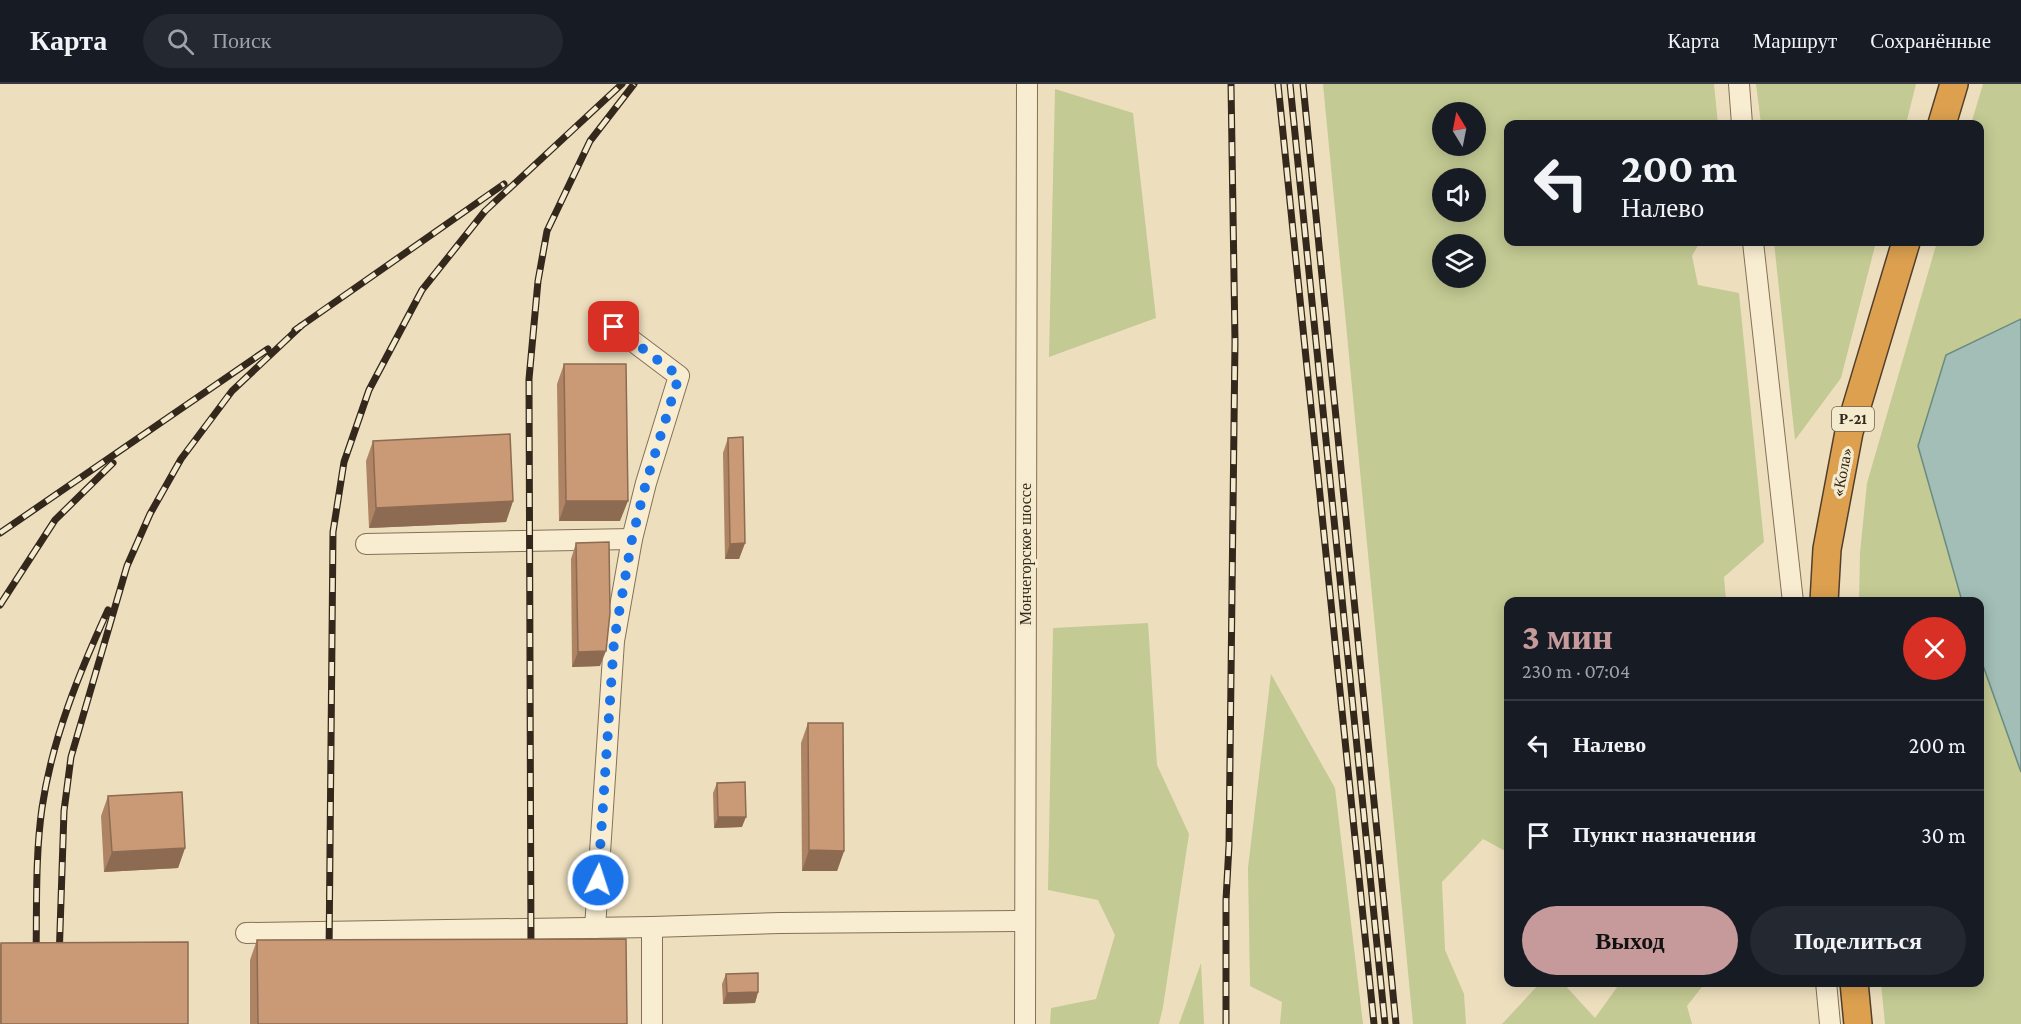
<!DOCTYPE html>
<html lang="ru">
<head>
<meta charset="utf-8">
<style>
	body { margin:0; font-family:"Crimson Pro",serif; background:#242831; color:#f1f3f6; height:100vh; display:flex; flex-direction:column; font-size:22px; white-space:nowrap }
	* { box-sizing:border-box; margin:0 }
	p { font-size:20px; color:#9ea1a6 }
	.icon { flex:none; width:33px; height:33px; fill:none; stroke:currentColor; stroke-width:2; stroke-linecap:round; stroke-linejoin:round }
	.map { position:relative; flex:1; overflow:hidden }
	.panel { position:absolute; left:1504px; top:513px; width:480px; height:390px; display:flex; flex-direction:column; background:#171b24; border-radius:12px; box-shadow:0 3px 15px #0003 }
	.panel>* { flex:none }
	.guide { position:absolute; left:1504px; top:36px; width:480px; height:126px; border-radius:12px; box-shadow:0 3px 15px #0003; background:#171b24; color:#f1f3f6; overflow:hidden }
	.needle { width:39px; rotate:350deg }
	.tools { position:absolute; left:1432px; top:18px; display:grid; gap:12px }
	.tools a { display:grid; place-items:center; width:54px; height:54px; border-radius:50%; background:#171b24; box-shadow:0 3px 15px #0003; font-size:30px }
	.pin { position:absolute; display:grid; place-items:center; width:51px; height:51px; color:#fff; margin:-26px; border-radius:12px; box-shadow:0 3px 9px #0006 }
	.me { position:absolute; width:66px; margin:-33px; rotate:4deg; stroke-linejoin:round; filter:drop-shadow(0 0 4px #0008) }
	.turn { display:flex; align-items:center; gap:21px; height:126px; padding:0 18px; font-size:27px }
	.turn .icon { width:78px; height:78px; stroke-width:2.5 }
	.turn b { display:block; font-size:42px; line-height:51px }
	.round { display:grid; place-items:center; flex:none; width:63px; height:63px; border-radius:32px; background:#242831 }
	.overview { display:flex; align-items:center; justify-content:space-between; height:102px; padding:0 18px }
	h1 { font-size:36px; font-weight:800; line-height:45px; color:#c6999a }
	.action { display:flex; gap:12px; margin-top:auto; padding:12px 18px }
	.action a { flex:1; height:69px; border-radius:36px; background:#c6999a; color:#111; font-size:24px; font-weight:800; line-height:69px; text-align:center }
	.action a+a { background:#242831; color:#f1f3f6 }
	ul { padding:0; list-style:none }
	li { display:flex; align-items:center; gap:18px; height:90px; padding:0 18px; border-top:2px solid #363941 }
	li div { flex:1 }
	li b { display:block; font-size:22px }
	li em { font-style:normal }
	header { display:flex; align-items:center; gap:36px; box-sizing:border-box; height:84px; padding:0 30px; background:#171b24; border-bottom:2px solid #363941 }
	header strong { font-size:28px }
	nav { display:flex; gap:33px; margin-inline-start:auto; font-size:21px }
	.search { width:420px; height:54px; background:#242831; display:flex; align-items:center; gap:15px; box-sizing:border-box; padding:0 21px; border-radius:33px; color:#9ea1a6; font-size:22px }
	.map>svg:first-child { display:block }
	.green { fill:#c3ca93; fill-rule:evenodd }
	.water { fill:#a2beb6; stroke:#698b83; stroke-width:1.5 }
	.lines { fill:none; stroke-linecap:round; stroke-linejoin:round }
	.minor-casing { stroke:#847057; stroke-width:22 }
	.highway-casing { stroke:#523e2c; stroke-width:30 }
	.minor { stroke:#f8edd1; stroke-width:20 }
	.highway { stroke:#dca04f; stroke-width:27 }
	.rail-casing { stroke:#34281c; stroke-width:7 }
	.rail { stroke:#f4eace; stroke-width:4.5; stroke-dasharray:14; stroke-linecap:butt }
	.wall { fill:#ae8465 }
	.shaded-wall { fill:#8d6b52 }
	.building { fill:#ca9975; stroke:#8d6b52; stroke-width:1.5 }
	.route { stroke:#1a73e8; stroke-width:10; stroke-dasharray:0 18 }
	.labels { text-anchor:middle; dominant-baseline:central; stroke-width:6; stroke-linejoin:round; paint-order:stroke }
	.shield { fill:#f4eace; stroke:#6e6251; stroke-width:1.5 }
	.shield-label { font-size:15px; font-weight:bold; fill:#34281c }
	.street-label { font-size:16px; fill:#34281c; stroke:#f4eace }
</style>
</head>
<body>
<header>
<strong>Карта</strong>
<div class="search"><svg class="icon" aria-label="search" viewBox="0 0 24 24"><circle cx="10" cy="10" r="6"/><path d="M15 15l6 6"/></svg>Поиск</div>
<nav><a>Карта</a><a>Маршрут</a><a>Сохранённые</a></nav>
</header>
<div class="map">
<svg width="2021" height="940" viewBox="0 0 2021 940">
	<rect width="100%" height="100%" fill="#eddfbe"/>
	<g class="green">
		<path d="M1323 0H1714L1718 40H1509V158H1700L1692 172 1698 201 1739 209 1764 458 1724 493 1726 517 1509 518V769L1483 755 1442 798 1445 866 1464 910 1466 940H1413ZM1443 28H1476V62H1443ZM1443 94H1476V128H1443ZM1443 160H1476V194H1443Z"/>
		<polygon points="1756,0 1916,0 1906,40 1761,40"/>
		<polygon points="1983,0 2021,0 2021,235 1946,271 1918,362 1962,517 1859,518 1860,469 1867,399 1937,158 1980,158 1980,40 1971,40"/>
		<polygon points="1055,5 1133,29 1156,234 1049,273"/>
		<polygon points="1774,158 1876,158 1841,294 1795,356"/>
		<polygon points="1148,539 1157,681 1189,750 1163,923 1159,940 1050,940 1051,924 1096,915 1115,851 1098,816 1048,806 1053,544"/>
		<polygon points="1980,573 2021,688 2021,940 1885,940 1881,899 1980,898"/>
		<polygon points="1271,590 1335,704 1363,940 1280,940 1282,918 1250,902 1248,784"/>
		<polygon points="1201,879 1204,940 1179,940"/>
		<polygon points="1541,898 1563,899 1595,934 1620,899 1705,899 1687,922 1692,940 1502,940"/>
	</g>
	<polygon class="water" points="2021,235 2021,688 1980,573 1980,518 1962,517 1918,362 1946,271"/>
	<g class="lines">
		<g class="minor-casing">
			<g id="minor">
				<polyline points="1739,0 1742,40"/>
				<polyline points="1753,158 1793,518"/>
				<polyline points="366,460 632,455"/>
				<polyline points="595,844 614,557 632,455 646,399 679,292 614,243"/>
				<polyline points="246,849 652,843"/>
				<polyline points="1826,898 1830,940"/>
				<polyline points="652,940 652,843 780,839 1024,837"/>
				<polyline points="1025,940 1027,0"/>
			</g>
		</g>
		<g class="highway-casing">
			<g id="highway">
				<polyline points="1942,40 1954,0"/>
				<polyline points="1824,518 1827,465 1849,348 1906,158"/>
				<polyline points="1854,898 1858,940"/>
			</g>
		</g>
		<use href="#minor" class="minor"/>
		<use href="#highway" class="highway"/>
		<g class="rail-casing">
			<g id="rail">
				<polyline points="1278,0 1374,940"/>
				<polyline points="1290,0 1385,940"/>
				<polyline points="1303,0 1396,940"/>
				<polyline points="295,246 504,100"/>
				<polyline points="0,449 268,265"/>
				<polyline points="0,521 55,436 113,379"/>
				<polyline points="531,871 529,295 538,197 547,147 590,57 634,0"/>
				<polyline points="329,872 333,448 344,378 369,306 422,206 485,127 622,0"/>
				<path d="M36 874C37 825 35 773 42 724 52 655 79 589 108 526"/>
				<polyline points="59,876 64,727 71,673 127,482 150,430 181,375 232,307 301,242"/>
				<polyline points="1226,940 1226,816 1229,761 1235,257 1231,0"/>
			</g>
		</g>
		<use href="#rail" class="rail"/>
	</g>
	<g class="wall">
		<polygon points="564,280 620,437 559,437 557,300"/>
		<polygon points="728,354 745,459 739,475 725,475 723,369"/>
		<polygon points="373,357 513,417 506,438 369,444 366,377"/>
		<polygon points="576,459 600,582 572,583 571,475"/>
		<polygon points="808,639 844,767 837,787 802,787 801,659"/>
		<polygon points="717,699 742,743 714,744 713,709"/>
		<polygon points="108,712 185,764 178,784 104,788 101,732"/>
		<polygon points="257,856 627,940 250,940 250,876"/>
		<polygon points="1,859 188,940 0,940 0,861"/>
		<polygon points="726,890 758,908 755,919 723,920 722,900"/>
	</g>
	<g class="shaded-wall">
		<polygon points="513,417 506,438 369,444 376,424"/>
		<polygon points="566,417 628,417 620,437 559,437"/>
		<polygon points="745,459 739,475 725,475 730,460"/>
		<polygon points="606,567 600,582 572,583 578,568"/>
		<polygon points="718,733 746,733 742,743 714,744"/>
		<polygon points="185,764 178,784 104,788 112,768"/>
		<polygon points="809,766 844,767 837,787 802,787"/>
		<polygon points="758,908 755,919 723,920 727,909"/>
	</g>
	<g class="building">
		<polygon points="564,280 626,280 628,417 566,417"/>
		<polygon points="510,350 513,417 376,424 373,357"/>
		<polygon points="743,353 745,459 730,460 728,354"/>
		<polygon points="609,458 610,529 606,567 578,568 576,459"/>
		<polygon points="808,639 843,639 844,767 809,766"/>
		<polygon points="745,698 746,733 718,733 717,699"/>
		<polygon points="182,708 185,764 112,768 108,712"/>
		<polygon points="626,855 627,940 258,940 257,856"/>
		<polygon points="188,858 188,940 1,940 1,859"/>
		<polygon points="758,889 758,908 727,909 726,890"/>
	</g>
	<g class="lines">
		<polyline class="route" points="598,796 614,557 632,455 646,399 679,292 614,243"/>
	</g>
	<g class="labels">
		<rect class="shield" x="1832" y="323" width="42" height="24" rx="4.5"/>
		<g class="shield-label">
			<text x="1853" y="335">Р-21</text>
		</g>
		<g class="street-label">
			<text transform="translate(1842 388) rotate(-79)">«Кола»</text>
			<text transform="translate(1025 470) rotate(-90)">Мончегорское шоссе</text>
		</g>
	</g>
</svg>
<div class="tools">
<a><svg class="needle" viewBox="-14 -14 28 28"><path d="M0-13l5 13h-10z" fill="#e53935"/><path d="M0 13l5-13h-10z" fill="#9ea1a6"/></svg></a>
<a><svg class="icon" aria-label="sound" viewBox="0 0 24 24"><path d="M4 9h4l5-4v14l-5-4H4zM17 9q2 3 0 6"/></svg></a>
<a><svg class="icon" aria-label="layers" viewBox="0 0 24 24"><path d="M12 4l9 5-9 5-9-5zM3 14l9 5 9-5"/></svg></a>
</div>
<div class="pin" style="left:614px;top:243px;background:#d93025"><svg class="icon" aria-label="arrive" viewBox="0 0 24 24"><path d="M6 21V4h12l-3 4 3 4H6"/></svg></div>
<svg class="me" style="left:598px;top:796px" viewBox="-20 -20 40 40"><circle r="17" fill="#1a73e8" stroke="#fff" stroke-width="3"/><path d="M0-11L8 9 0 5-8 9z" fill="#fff"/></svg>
<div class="guide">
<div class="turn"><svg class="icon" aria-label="left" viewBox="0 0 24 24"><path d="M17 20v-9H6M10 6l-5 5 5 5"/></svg><div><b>200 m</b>Налево</div></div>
</div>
<section class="panel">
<div class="overview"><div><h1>3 мин</h1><p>230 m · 07:04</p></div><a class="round" style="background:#d93025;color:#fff"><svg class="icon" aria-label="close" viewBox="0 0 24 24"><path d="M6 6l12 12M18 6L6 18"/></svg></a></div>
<ul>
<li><svg class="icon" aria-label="left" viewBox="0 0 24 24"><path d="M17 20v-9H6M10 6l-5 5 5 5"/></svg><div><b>Налево</b></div><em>200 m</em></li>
<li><svg class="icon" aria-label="arrive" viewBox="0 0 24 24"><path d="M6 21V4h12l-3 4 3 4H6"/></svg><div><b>Пункт назначения</b></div><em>30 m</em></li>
</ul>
<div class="action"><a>Выход</a><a>Поделиться</a></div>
</section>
</div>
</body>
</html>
